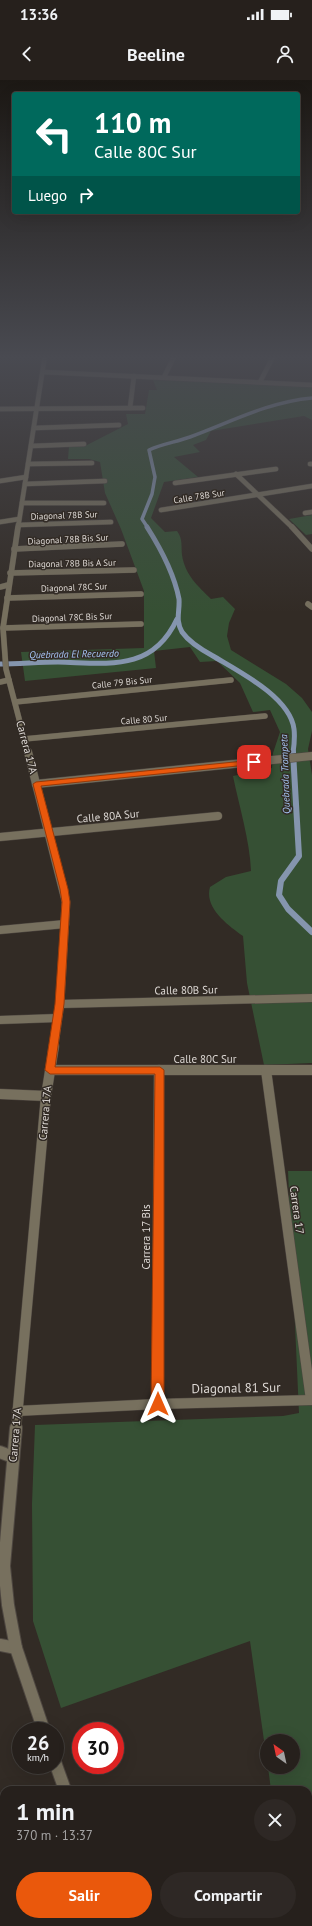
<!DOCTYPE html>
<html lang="es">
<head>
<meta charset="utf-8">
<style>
	body { margin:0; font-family:"PT Sans",sans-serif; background:#2e2825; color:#f1f3f6; height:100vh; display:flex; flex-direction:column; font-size:15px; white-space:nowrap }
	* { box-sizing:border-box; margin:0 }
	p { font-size:13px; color:#a4a3a3 }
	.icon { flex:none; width:22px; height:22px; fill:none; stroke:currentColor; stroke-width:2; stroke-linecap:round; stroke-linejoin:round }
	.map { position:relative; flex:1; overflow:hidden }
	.sheet { position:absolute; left:0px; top:1706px; width:312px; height:140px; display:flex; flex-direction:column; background:#26201c; border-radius:12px 12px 0 0; box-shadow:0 4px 16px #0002,0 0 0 1px #423e3b }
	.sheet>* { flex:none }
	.hud { position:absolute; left:12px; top:12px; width:288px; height:122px; border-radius:4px; box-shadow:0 4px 16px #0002,0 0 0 1px #423e3b; background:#00695c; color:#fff; overflow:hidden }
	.needle { width:26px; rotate:327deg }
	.fabs { position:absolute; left:260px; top:1654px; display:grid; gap:8px }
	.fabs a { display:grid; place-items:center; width:40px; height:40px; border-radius:50%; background:#26201c; box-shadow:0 4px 16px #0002,0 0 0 1px #423e3b; font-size:20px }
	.speed { position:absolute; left:12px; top:1642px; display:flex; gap:8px; font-size:20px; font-weight:700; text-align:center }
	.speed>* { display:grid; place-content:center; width:52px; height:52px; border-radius:50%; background:#26201c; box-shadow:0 4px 16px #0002,0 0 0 1px #423e3b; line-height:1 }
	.speed small { font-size:10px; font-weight:400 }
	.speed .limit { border:6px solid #d22; background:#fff; color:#111 }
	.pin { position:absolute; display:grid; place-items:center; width:34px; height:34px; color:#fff; margin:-17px; border-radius:8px; box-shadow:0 2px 6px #0006 }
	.me { position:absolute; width:44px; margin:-22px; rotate:0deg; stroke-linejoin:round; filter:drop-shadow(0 0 3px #0008) }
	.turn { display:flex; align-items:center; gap:14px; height:84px; padding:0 16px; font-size:18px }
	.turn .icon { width:52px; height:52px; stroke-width:2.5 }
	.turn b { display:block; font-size:28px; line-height:34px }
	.then { display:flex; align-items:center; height:38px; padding:0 16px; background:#0003; gap:8px; font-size:15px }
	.round { display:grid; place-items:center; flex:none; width:42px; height:42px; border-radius:21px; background:#2e2825 }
	.summary { display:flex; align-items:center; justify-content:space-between; height:68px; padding:0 16px }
	h1 { font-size:24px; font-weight:700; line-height:30px }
	.action { display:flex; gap:8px; margin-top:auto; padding:8px 16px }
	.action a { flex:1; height:46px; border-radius:24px; background:#ea580c; color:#fff; font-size:16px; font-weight:700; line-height:46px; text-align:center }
	.action a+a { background:#2e2825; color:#f1f3f6 }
	.status { display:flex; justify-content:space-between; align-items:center; height:28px; padding:0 20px; background:#26201c; direction:ltr }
	.status svg { height:11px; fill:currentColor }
	header { display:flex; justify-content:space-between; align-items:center; height:52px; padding:0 16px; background:#26201c; font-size:18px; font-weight:700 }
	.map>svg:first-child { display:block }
	.green { fill:#365034 }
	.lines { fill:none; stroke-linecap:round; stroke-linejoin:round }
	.stream-far2 { stroke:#8595ae; stroke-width:3.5 }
	.stream-far1 { stroke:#8595ae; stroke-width:5 }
	.stream { stroke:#8595ae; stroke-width:6 }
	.minor-far4-casing { stroke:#4e4741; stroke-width:5.5 }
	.minor-far3-casing { stroke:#4e4741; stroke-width:6 }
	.minor-far2-casing { stroke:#4e4741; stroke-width:9 }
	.minor-far1-casing { stroke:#4e4741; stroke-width:11 }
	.minor-casing { stroke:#4e4741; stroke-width:14 }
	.tertiary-far4-casing { stroke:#4e4741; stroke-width:5.5 }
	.tertiary-far3-casing { stroke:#4e4741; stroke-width:6 }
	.tertiary-far2-casing { stroke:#4e4741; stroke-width:9 }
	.tertiary-far1-casing { stroke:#4e4741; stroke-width:11 }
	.tertiary-casing { stroke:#4e4741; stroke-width:14 }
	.minor-far4 { stroke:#77705e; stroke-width:4.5 }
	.minor-far3 { stroke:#77705e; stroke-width:5.5 }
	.minor-far2 { stroke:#77705e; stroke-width:8 }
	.minor-far1 { stroke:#77705e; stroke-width:10 }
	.minor { stroke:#77705e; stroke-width:12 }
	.tertiary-far4 { stroke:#77705e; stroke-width:4.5 }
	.tertiary-far3 { stroke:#77705e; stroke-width:5.5 }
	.tertiary-far2 { stroke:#77705e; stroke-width:8 }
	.tertiary-far1 { stroke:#77705e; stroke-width:10 }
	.tertiary { stroke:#77705e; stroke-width:12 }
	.route { fill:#ea580c; stroke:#983908 }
	.labels { text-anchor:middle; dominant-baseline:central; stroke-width:3; stroke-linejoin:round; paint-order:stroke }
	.far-street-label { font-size:9px; fill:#ded9d5; stroke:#322b25 }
	.far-water-label { font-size:10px; font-style:italic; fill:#a5c5f4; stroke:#322b25 }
	.street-label { font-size:11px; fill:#ded9d5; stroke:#322b25 }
	.near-street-label { font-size:13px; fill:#ded9d5; stroke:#322b25 }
</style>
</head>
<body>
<div class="status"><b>13:36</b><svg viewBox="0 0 49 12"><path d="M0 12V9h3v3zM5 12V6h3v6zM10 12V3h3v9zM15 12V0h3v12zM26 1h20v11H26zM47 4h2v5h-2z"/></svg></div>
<header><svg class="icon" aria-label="back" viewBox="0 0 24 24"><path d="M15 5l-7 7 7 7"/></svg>Beeline<svg class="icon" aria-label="person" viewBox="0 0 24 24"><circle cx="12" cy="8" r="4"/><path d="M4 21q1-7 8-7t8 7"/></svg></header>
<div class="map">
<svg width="312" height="1846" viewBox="0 0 312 1846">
	<rect width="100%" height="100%" fill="#322b25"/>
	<g class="green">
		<path d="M153 300 312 307V340L304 336 211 351 206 360 193 365 200 372 174 377 198 397 164 402 151 438 165 452 177 451C183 459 181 466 182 475 185 495 198 506 211 519L223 517 235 529 229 543 227 556 231 570 286 604 302 618 312 632V651L308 669 312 695V983L264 985 247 903 243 856C228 845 204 828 210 807L226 797 251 791C250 761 239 726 233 696L272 688 273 673 280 652 270 630 253 632 240 603 217 581 200 582 190 567 154 571 156 588 25 601 21 572 144 568V511L121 449 105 413 100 382 89 379H68L69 366 87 365 128 344 126 334H145L149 310H157Z"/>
		<polygon points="312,435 312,454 306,455 289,439"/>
		<polygon points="288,1091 312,1091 312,1846 280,1846 280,1842 308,1842 308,1710 271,1710 268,1687 293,1687 293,1661 267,1661 267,1682 250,1561 61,1628 33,1541 32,1424 35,1345 283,1336 299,1333"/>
	</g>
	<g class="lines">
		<path class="stream-far2" d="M148 448 142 439 152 414 155 397 149 370C162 364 176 362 190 357 231 342 268 322 312 318"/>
		<g class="stream-far1">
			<path d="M147 447C161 469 174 493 179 519 180 531 175 540 182 552 189 562 202 570 213 576 238 591 290 617 294 649 295 657 294 666 293 673"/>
			<path d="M0 584C19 584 39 582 58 582 106 583 152 593 177 539"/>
		</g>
		<polyline class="stream" points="293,672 299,776 281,801 279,815 288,829 312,852"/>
		<g class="minor-far4-casing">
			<g id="minor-far4">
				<polyline points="43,292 312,305"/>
				<polyline points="164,297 175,275"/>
				<polyline points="260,302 274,275"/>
				<polyline points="130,328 134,296"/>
				<polyline points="0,329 143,328"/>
				<polyline points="34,348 119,345"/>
				<polyline points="31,366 84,364"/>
				<polyline points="28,384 92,383"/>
				<polyline points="310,384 312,384"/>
				<polyline points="236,394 293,448"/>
				<polyline points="0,401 26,397"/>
				<polyline points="175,403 276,389"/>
				<polyline points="25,404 105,401"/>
				<polyline points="22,423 104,423"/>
				<polyline points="161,430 312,406"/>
				<polyline points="305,433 312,432"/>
				<polyline points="0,442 19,439"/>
				<polyline points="18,445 111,442"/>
			</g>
		</g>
		<g class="minor-far3-casing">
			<g id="minor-far3">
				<polyline points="292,447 312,469"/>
				<polyline points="14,469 122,464"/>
				<polyline points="10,493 134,490"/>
				<polyline points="7,518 141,514"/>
				<polyline points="3,548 141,544"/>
				<polyline points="0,602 9,600"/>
				<polyline points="15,622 231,600"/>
				<polyline points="24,659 265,636"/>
			</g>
		</g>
		<g class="minor-far2-casing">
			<g id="minor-far2">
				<polyline points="0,757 218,736"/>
				<polyline points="0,850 65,844"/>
				<polyline points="60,924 312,918"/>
				<polyline points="0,940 57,938"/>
			</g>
		</g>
		<g class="minor-far1-casing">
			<g id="minor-far1">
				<polyline points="50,990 312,990"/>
				<polyline points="266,990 311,1320"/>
				<polyline points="0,1014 46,1016"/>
				<polyline points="157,1324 159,990"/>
				<polyline points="17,1331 157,1324 312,1320"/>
			</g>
		</g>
		<g class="minor-casing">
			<g id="minor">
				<polyline points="0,1565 16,1568"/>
				<polyline points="0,1782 4,1780"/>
			</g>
		</g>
		<g class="tertiary-far4-casing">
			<polyline id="tertiary-far4" points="18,448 45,275"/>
		</g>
		<g class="tertiary-far3-casing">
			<g id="tertiary-far3">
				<polyline points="18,447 3,548 6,589 28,673"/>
				<polyline points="0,507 8,505"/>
				<polyline points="308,524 312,527"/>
			</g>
		</g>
		<g class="tertiary-far2-casing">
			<g id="tertiary-far2">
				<polyline points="28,672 66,822 60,924 54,967"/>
				<polyline points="36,704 312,676"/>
			</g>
		</g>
		<g class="tertiary-far1-casing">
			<polyline id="tertiary-far1" points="16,1349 46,1016 54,966"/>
		</g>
		<g class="tertiary-casing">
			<g id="tertiary">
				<polyline points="16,1348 4,1486 8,1525 16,1568 44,1651"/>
				<polyline points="0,1372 13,1377"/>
				<polyline points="55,1682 65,1710"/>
				<polyline points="106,1842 107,1846"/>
			</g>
		</g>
		<use href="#minor-far4" class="minor-far4"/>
		<use href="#minor-far3" class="minor-far3"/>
		<use href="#minor-far2" class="minor-far2"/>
		<use href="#minor-far1" class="minor-far1"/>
		<use href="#minor" class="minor"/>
		<use href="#tertiary-far4" class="tertiary-far4"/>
		<use href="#tertiary-far3" class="tertiary-far3"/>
		<use href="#tertiary-far2" class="tertiary-far2"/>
		<use href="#tertiary-far1" class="tertiary-far1"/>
		<use href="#tertiary" class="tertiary"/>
	</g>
	<linearGradient id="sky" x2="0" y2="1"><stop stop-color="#1c1814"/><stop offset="0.52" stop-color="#494a51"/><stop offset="1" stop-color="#494a51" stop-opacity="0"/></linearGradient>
	<rect width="312" height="533" fill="url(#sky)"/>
	<polygon class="route" points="254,680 258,682 257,684 41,706 68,809 70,822 64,924 55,987 160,987 164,990 164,1324 162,1328 158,1329 153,1328 151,1324 155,994 50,994 45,990 55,924 62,822 60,809 33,704 36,702"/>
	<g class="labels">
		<g class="far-street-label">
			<text transform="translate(199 416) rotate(-9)">Calle 78B Sur</text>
			<text transform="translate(64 435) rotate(-2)">Diagonal 78B Sur</text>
			<text transform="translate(68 459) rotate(-3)">Diagonal 78B Bis Sur</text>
			<text transform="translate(72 483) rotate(-1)">Diagonal 78B Bis A Sur</text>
			<text transform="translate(74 507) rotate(-2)">Diagonal 78C Sur</text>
			<text transform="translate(72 537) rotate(-2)">Diagonal 78C Bis Sur</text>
			<text transform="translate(122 602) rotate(-6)">Calle 79 Bis Sur</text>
			<text transform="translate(144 639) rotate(-5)">Calle 80 Sur</text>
		</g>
		<g class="far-water-label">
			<text transform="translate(74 574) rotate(-1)">Quebrada El Recuerdo</text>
			<text transform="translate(285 694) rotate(-92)">Quebrada Trompeta</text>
		</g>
		<g class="street-label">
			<text transform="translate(27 667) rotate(75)">Carrera 17A</text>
			<text transform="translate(108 736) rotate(-5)">Calle 80A Sur</text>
			<text transform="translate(186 910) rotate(-1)">Calle 80B Sur</text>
			<text x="205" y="979">Calle 80C Sur</text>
			<text transform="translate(45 1033) rotate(-85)">Carrera 17A</text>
			<text transform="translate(297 1130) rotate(82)">Carrera 17</text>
			<text transform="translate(146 1157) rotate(-90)">Carrera 17 Bis</text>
			<text transform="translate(15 1355) rotate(-85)">Carrera 17A</text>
		</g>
		<g class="near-street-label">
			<text transform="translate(236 1308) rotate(-1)">Diagonal 81 Sur</text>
		</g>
	</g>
</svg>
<div class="fabs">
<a><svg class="needle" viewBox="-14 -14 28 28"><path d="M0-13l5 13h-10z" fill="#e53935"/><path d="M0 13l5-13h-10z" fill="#a4a3a3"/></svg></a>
</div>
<div class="speed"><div>26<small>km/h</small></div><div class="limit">30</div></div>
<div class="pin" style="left:254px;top:682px;background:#d93025"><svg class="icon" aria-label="arrive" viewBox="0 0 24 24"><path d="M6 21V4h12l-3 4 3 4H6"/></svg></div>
<svg class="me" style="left:158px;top:1324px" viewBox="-20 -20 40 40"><path d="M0-17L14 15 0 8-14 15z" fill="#ea580c" stroke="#fff" stroke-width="4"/></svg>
<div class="hud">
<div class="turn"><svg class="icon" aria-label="left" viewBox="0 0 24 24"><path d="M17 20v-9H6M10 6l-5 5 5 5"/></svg><div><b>110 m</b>Calle 80C Sur</div></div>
<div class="then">Luego<svg class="icon" aria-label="right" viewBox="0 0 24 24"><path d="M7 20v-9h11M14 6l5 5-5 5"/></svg></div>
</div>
<section class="sheet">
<div class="summary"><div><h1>1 min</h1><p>370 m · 13:37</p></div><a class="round"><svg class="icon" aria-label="close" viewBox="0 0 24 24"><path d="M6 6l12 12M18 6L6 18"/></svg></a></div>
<div class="action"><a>Salir</a><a>Compartir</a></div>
</section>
</div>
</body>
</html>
